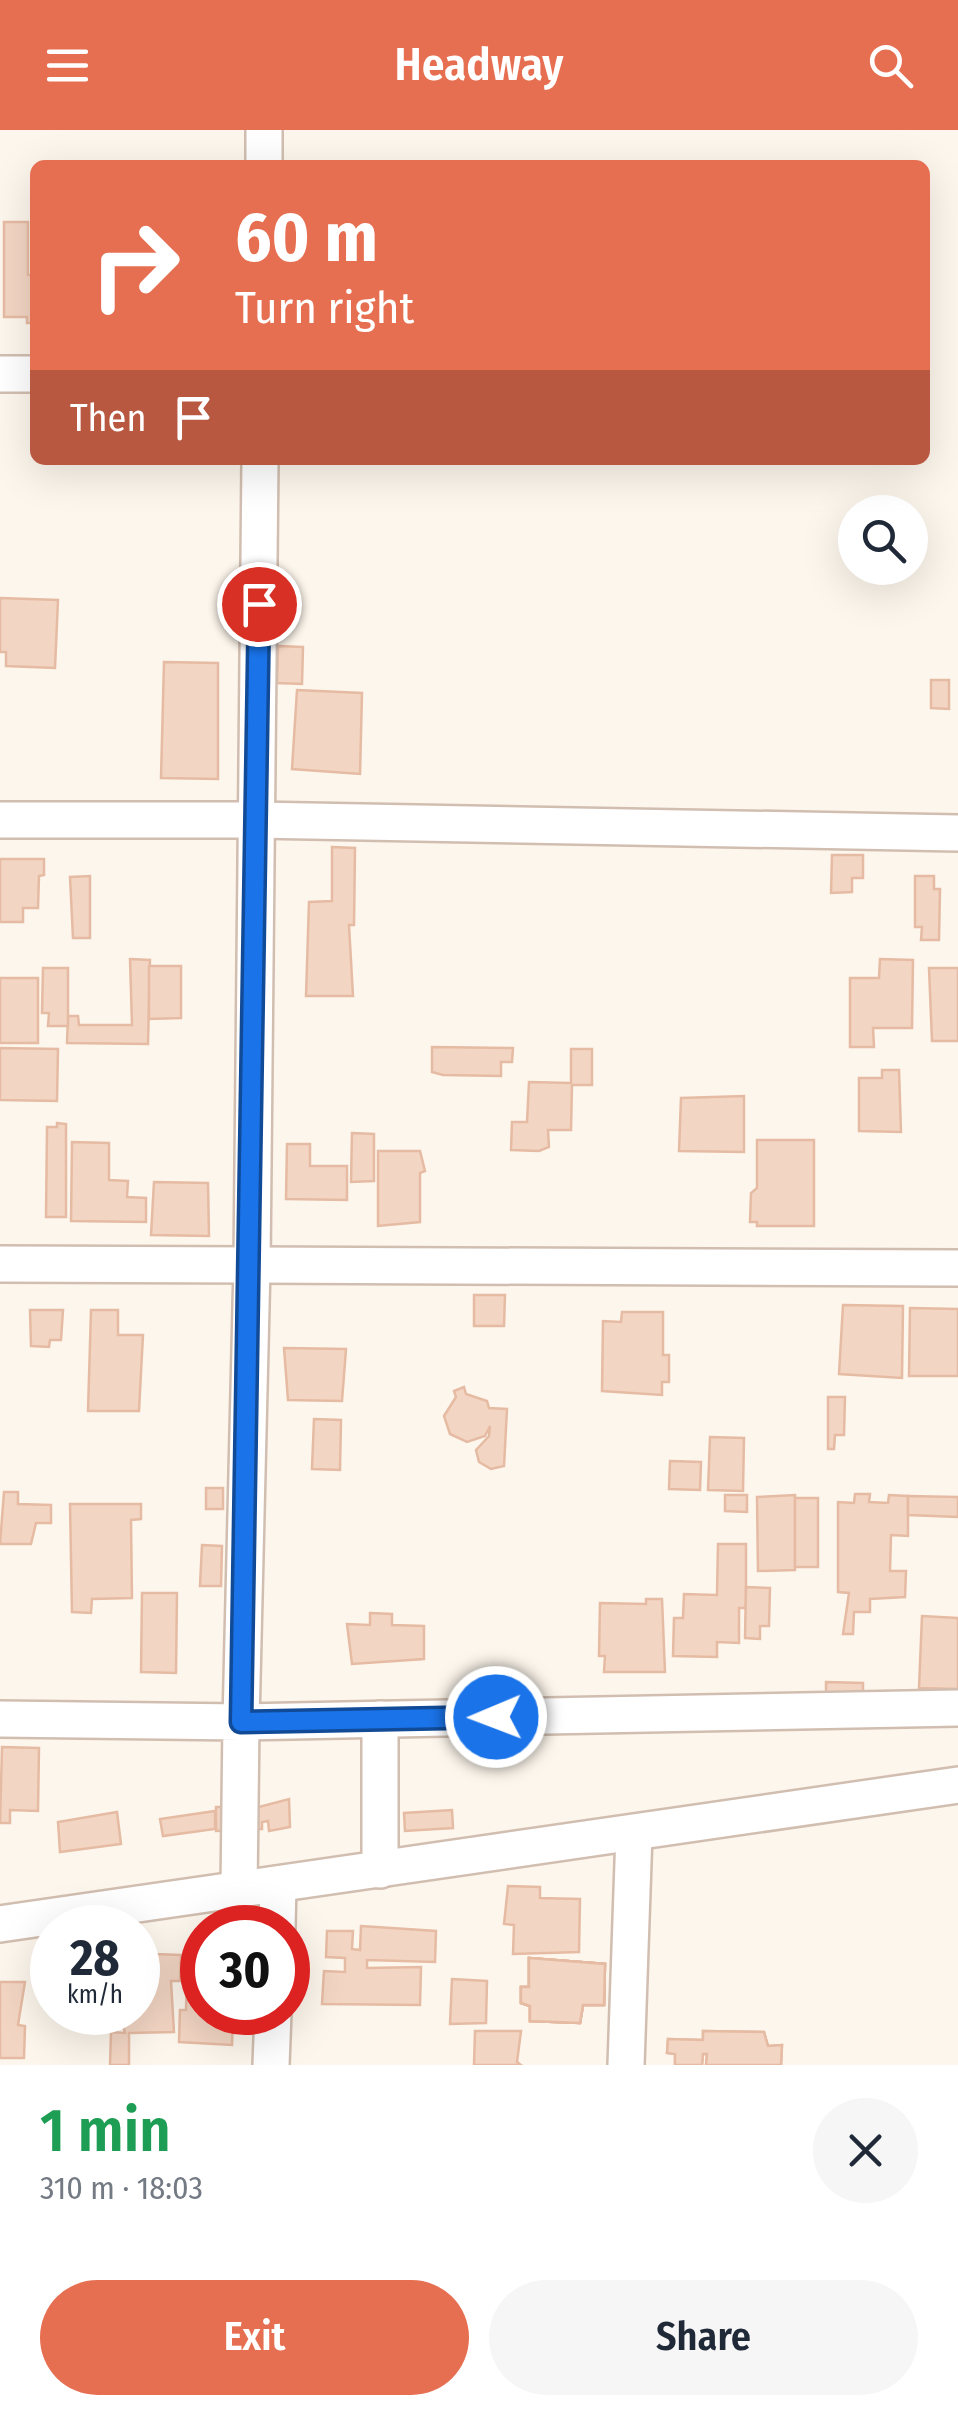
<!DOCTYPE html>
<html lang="en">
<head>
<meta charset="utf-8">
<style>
	body { margin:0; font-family:"Fira Sans Condensed",sans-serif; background:#f6f6f7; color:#1f2937; height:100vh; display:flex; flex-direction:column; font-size:38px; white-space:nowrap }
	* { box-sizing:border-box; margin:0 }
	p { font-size:32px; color:#747a83 }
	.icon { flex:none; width:55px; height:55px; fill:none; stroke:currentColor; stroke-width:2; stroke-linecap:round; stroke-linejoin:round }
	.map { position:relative; height:1935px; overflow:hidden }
	.side { display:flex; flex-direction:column; background:#fff; flex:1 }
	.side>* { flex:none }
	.guide { position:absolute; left:30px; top:30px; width:900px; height:305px; border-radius:15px; box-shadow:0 10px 40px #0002; background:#e76f51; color:#fff; overflow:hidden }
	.fabs { position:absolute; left:838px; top:365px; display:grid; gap:20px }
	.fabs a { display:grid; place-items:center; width:90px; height:90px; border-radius:50%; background:#fff; box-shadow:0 10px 40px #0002; font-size:50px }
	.speed { position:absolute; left:30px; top:1775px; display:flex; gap:20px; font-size:50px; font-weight:700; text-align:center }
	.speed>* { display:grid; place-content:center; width:130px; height:130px; border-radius:50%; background:#fff; box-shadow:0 10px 40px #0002; line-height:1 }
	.speed small { font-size:25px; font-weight:400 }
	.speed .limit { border:15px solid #d22; background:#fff; color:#111 }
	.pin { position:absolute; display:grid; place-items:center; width:85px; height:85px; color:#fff; margin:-42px; border:5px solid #fff; border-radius:50%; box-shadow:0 2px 10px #0007 }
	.me { position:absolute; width:110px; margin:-55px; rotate:269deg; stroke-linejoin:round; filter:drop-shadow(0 0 8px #0008) }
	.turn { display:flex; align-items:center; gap:35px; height:210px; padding:0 40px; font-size:45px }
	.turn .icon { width:130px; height:130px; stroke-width:2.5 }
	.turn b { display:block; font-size:70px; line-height:85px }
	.then { display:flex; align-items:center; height:95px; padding:0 40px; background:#0003; gap:20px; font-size:38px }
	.round { display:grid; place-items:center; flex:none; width:105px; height:105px; border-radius:52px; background:#f6f6f7 }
	.overview { display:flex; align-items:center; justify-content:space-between; height:170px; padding:0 40px }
	h1 { font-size:60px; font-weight:600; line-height:75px; color:#1e9e55 }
	.button { display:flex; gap:20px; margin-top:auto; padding:20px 40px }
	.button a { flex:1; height:115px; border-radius:60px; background:#e76f51; color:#fff; font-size:40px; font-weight:600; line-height:115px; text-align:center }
	.button a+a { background:#f6f6f7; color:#1f2937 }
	header { display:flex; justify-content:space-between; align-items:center; height:130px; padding:0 40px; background:#e76f51; color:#fff; font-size:45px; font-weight:600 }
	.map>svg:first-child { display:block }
	.building { fill:#f3d5c3; stroke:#e6bba3; stroke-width:2.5 }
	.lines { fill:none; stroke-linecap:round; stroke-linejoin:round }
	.minor-casing { stroke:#d1beb0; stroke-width:40 }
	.minor { stroke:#fff; stroke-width:35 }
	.route-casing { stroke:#114b97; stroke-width:25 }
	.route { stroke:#1a73e8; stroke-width:18 }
</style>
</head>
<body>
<header><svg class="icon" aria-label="menu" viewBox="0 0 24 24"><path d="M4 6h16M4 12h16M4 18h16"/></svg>Headway<svg class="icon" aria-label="search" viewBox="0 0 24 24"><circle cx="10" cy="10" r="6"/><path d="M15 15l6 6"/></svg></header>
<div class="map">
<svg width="958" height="1935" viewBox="0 0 958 1935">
	<rect width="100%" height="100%" fill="#fdf6ec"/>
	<g class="building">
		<polygon points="4,92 28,92 28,145 35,145 35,193 27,193 27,187 4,187"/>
		<polygon points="396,330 395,333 344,330"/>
		<polygon points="0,468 58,470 55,538 6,536 6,522 0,522"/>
		<polygon points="278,516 303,517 302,554 277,553"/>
		<polygon points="164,532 218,533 218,649 161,648"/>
		<polygon points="931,550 949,550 949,579 931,578"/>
		<polygon points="297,560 362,563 360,644 292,639"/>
		<polygon points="332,717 355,718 354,795 349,795 353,866 306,866 309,772 332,771"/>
		<polygon points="832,725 863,725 863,748 852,748 852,762 831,763"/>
		<polygon points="0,729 44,729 44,745 39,746 38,778 23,778 23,792 0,792"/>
		<polygon points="90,746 90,808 73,808 70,747"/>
		<polygon points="915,746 934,746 934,759 940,759 939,810 921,810 922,797 915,797"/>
		<polygon points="130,829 150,830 148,914 67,913 68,886 78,886 79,895 132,895"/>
		<polygon points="880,829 913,830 912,898 873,898 874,917 850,917 850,848 879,848"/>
		<polygon points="149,836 181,836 181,888 149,889"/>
		<polygon points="43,838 68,838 68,896 48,896 49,883 42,883"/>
		<polygon points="929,838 958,838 958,911 932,911"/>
		<rect x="0" y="848" width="38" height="65"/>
		<polygon points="432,917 513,918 512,932 501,932 501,946 443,945 432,942"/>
		<polygon points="0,918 58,919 57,971 0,970"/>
		<polygon points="571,919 592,919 592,955 572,955 571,1000 548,1000 549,1017 539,1021 511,1020 512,992 527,992 529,952 571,953"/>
		<polygon points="882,940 899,940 901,1002 859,1001 859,948 882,948"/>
		<polygon points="744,966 744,1022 679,1021 681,968"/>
		<polygon points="57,993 66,994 66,1087 46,1087 47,997 57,997"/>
		<polygon points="352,1003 374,1004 374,1051 351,1052"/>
		<polygon points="757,1010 814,1010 814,1096 757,1096 757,1092 750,1092 751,1063 757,1058"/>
		<polygon points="72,1012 109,1013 109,1050 128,1051 127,1067 146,1068 146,1092 71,1091"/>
		<polygon points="287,1014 310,1014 310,1036 347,1036 347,1070 286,1069"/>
		<polygon points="378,1021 420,1021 425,1041 420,1043 420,1092 378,1096"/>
		<polygon points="154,1052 208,1053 209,1106 151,1105"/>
		<polygon points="474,1165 505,1165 504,1196 474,1196"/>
		<polygon points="843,1175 903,1176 902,1248 839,1244"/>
		<polygon points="910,1178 958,1179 958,1246 909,1246"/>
		<polygon points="30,1180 63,1180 61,1210 50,1210 49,1217 31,1216"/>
		<polygon points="91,1180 118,1180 118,1205 143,1205 139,1281 88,1281"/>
		<polygon points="622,1182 663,1182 663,1225 669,1225 669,1252 662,1252 662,1265 602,1261 603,1191 621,1192"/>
		<polygon points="284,1218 346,1219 342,1271 288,1270"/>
		<polygon points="464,1257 466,1264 487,1271 489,1278 507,1279 504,1336 491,1339 479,1332 476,1320 489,1306 490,1296 485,1306 467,1312 450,1304 444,1286 456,1267 454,1261"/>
		<polygon points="828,1267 845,1267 844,1305 835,1305 834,1319 828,1319"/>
		<polygon points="314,1289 341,1290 340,1340 312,1339"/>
		<polygon points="710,1307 744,1308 743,1361 708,1360"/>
		<polygon points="670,1331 701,1332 700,1360 669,1359"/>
		<rect x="206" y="1358" width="17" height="21"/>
		<polygon points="4,1362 18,1362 18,1374 51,1375 51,1393 36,1393 31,1414 0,1414"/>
		<polygon points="855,1364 870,1364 869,1372 888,1373 889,1365 908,1366 908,1406 891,1405 890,1441 906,1441 905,1467 870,1469 870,1482 854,1482 853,1504 843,1504 849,1463 838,1462 838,1372 854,1373"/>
		<polygon points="725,1365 747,1365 747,1382 725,1381"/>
		<polygon points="795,1365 795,1440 758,1441 757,1367"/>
		<polygon points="908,1366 958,1367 958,1387 908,1385"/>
		<rect x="795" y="1368" width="23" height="69"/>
		<polygon points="70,1374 141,1374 141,1389 131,1390 132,1468 92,1469 91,1483 72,1482"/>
		<polygon points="718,1414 746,1414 746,1478 739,1478 739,1513 717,1512 717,1527 673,1526 674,1488 683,1488 684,1464 717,1465"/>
		<polygon points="202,1415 222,1416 221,1456 200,1456"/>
		<polygon points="746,1457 770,1458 769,1496 760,1496 760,1509 745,1508"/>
		<polygon points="142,1463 177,1463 176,1543 141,1542"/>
		<polygon points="646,1469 662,1469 665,1542 604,1542 605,1526 599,1526 600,1473 646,1474"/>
		<polygon points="370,1483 392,1484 392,1495 424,1496 424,1529 352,1534 347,1494 370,1495"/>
		<polygon points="922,1486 958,1488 958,1559 919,1558"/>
		<polygon points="826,1552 863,1553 863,1564 826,1563"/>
		<polygon points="2,1617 39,1618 38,1681 10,1680 10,1693 0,1693"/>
		<polygon points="289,1669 290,1697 269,1701 268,1691 262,1692 262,1699 216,1701 216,1677 259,1677"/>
		<polygon points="452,1680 453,1698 405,1701 404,1683"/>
		<polygon points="215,1681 215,1699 163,1706 160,1689"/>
		<polygon points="117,1682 121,1714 60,1722 58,1692"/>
		<polygon points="508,1756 540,1757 540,1768 580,1769 579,1822 513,1824 514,1795 504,1794"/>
		<polygon points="361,1796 436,1801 435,1832 367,1830 367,1838 421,1837 420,1875 322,1874 324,1841 345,1842 345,1828 326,1827 327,1801 353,1801 352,1819 360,1820"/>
		<polygon points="188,1816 202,1816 202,1882 233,1882 232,1915 179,1912 180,1880 186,1880"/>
		<polygon points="154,1824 181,1825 180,1851 171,1851 174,1902 129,1903 129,1935 110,1935 111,1902 125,1903 120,1882 138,1882 138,1851 142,1846 154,1846"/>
		<polygon points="529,1828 605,1834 604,1875 583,1875 580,1893 530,1891 530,1876 521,1873 521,1857 529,1857"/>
		<polygon points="529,1828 605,1834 604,1875 583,1875 580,1893 530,1891 530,1876 521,1873 521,1857 529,1857"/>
		<polygon points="529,1828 605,1834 604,1875 583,1875 580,1893 530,1891 530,1876 521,1873 521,1857 529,1857"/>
		<polygon points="529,1828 605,1834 604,1875 583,1875 580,1893 530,1891 530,1876 521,1873 521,1857 529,1857"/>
		<polygon points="529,1828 605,1834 604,1875 583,1875 580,1893 530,1891 530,1876 521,1873 521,1857 529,1857"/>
		<polygon points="452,1849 487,1851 486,1893 450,1894"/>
		<polygon points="0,1852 25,1852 18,1895 25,1896 24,1928 0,1928"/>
		<polygon points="475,1901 521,1901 517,1932 521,1935 474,1935"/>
		<polygon points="703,1901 764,1902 768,1916 782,1915 781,1935 706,1935 707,1924 703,1924 702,1935 675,1935 675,1924 667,1923 668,1909 703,1910"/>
		<polygon points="703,1901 764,1902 768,1916 782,1915 781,1935 706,1935 707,1924 703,1924 702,1935 675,1935 675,1924 667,1923 668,1909 703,1910"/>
	</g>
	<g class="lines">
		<g class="minor-casing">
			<g id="minor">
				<polyline points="264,35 264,0"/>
				<polyline points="0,244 35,244"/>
				<polyline points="260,330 252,1135 241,1592 958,1578"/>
				<polyline points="0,690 256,690 958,703"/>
				<polyline points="0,1134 958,1138"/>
				<polyline points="0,1589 241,1592 239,1760"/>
				<polyline points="380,1589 380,1740"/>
				<polyline points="0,1794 958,1655"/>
				<polyline points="277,1798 278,1754"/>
				<polyline points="271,1935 273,1882"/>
				<polyline points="626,1935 634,1703"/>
			</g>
		</g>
		<use href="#minor" class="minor"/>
	</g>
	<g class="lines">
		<g class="route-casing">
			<polyline id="route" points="259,474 241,1592 496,1587"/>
		</g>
		<use href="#route" class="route"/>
	</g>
</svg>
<div class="fabs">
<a><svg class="icon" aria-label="search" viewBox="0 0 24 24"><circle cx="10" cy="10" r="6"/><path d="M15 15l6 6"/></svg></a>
</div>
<div class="speed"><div>28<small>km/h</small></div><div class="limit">30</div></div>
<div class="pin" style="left:259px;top:474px;background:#d93025"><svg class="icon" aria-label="arrive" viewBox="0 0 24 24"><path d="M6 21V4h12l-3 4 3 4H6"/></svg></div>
<svg class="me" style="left:496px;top:1587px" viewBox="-20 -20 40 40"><circle r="17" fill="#1a73e8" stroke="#fff" stroke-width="3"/><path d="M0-11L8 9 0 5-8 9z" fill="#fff"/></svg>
<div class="guide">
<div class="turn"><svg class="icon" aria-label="right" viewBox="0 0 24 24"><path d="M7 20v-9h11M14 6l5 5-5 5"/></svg><div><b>60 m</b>Turn right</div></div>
<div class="then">Then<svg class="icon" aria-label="arrive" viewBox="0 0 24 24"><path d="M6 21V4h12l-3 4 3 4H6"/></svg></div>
</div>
</div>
<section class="side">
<div class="overview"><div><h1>1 min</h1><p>310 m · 18:03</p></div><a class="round"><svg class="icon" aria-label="close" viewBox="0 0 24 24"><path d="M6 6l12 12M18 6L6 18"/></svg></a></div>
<div class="button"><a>Exit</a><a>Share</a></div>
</section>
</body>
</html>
